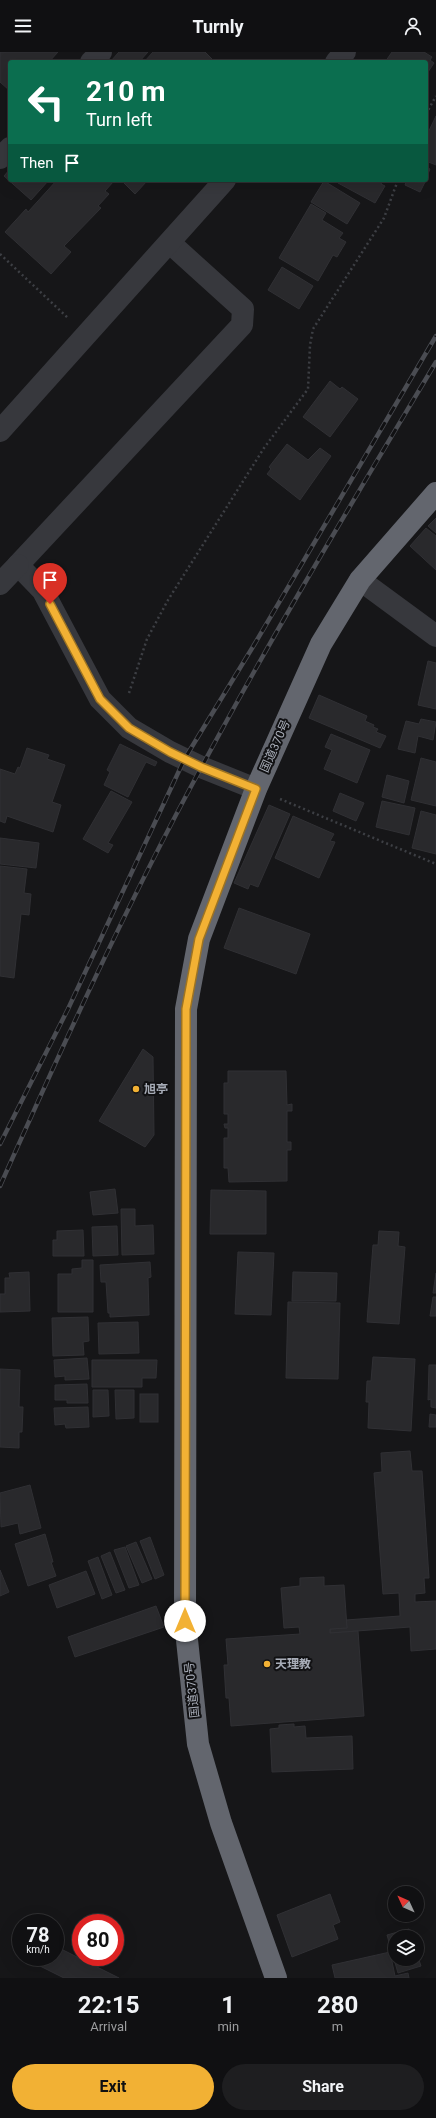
<!DOCTYPE html>
<html lang="en">
<head>
<meta charset="utf-8">
<style>
	body { margin:0; font-family:Roboto,"Noto Sans JP",sans-serif; background:#1e1e20; color:#f1f3f6; height:100vh; display:flex; flex-direction:column; font-size:15px; white-space:nowrap }
	* { box-sizing:border-box; margin:0 }
	p { font-size:13px; color:#9c9d9f }
	.icon { flex:none; width:22px; height:22px; fill:none; stroke:currentColor; stroke-width:2; stroke-linecap:round; stroke-linejoin:round }
	.map { position:relative; height:1926px; overflow:hidden }
	.details { display:flex; flex-direction:column; background:#101012; flex:1 }
	.details>* { flex:none }
	.banner { position:absolute; left:8px; top:8px; width:420px; height:122px; border-radius:4px; box-shadow:0 4px 16px #0002,0 0 0 1px #303032; background:#0b6e4f; color:#fff; overflow:hidden }
	.needle { width:26px; rotate:314deg }
	.tools { position:absolute; left:388px; top:1834px; display:grid; gap:8px }
	.tools a { display:grid; place-items:center; width:36px; height:36px; border-radius:50%; background:#101012; box-shadow:0 4px 16px #0002,0 0 0 1px #303032; font-size:20px }
	.speed { position:absolute; left:12px; top:1862px; display:flex; gap:8px; font-size:20px; font-weight:700; text-align:center }
	.speed>* { display:grid; place-content:center; width:52px; height:52px; border-radius:50%; background:#101012; box-shadow:0 4px 16px #0002,0 0 0 1px #303032; line-height:1 }
	.speed small { font-size:10px; font-weight:400 }
	.speed .limit { border:6px solid #d22; background:#fff; color:#111 }
	.pin { position:absolute; display:grid; place-items:center; width:34px; height:34px; color:#fff; margin:-41px -17px; border-radius:50% 50% 50% 0; rotate:-45deg; box-shadow:0 0 4px #0007 }
	.pin .icon { rotate:45deg }
	.me { position:absolute; width:44px; margin:-22px; rotate:0deg; stroke-linejoin:round; filter:drop-shadow(0 0 3px #0008) }
	.turn { display:flex; align-items:center; gap:14px; height:84px; padding:0 12px; font-size:18px }
	.turn .icon { width:52px; height:52px; stroke-width:2.5 }
	.turn b { display:block; font-size:28px; line-height:34px }
	.then { display:flex; align-items:center; height:38px; padding:0 12px; background:#0003; gap:8px; font-size:15px }
	.eta { display:flex; justify-content:space-evenly; align-items:center; height:68px; text-align:center }
	.eta b { font-size:24px; font-weight:700; line-height:28px }
	.primary-button { display:flex; gap:8px; margin-top:auto; padding:8px 12px }
	.primary-button a { flex:1; height:46px; border-radius:24px; background:#f2b134; color:#111; font-size:16px; font-weight:700; line-height:46px; text-align:center }
	.primary-button a+a { background:#1e1e20; color:#f1f3f6 }
	header { display:flex; justify-content:space-between; align-items:center; height:52px; padding:0 12px; background:#101012; font-size:18px; font-weight:700 }
	.map>svg:first-child { display:block }
	.building { fill:#29292c; stroke:#303034 }
	.lines { fill:none; stroke-linecap:round; stroke-linejoin:round }
	.path { stroke:#3d3f44; stroke-width:2.5; stroke-dasharray:2 3; stroke-linecap:butt }
	.minor { stroke:#37383d; stroke-width:22 }
	.highway { stroke:#63666e; stroke-width:22 }
	.rail-casing { stroke:#4a4c52; stroke-width:4.5 }
	.rail { stroke:#111113; stroke-width:3; stroke-dasharray:9; stroke-linecap:butt }
	.route-casing { stroke:#9d7322; stroke-width:10 }
	.route { stroke:#f2b134; stroke-width:7 }
	.poi-dot { fill:#f2b134; stroke:#111113; stroke-width:1.5 }
	.labels { text-anchor:middle; dominant-baseline:central; stroke-width:4; stroke-linejoin:round; paint-order:stroke }
	.street-label { font-size:12px; fill:#a8adb8; stroke:#111113 }
	.poi-label { font-size:12px; font-weight:bold; fill:#a8adb8; stroke:#111113; text-anchor:start }
</style>
</head>
<body>
<header><svg class="icon" aria-label="menu" viewBox="0 0 24 24"><path d="M4 6h16M4 12h16M4 18h16"/></svg>Turnly<svg class="icon" aria-label="person" viewBox="0 0 24 24"><circle cx="12" cy="8" r="4"/><path d="M4 21q1-7 8-7t8 7"/></svg></header>
<div class="map">
<svg width="436" height="1926" viewBox="0 0 436 1926">
	<rect width="100%" height="100%" fill="#161618"/>
	<g class="building">
		<polygon points="0,0 58,0 49,10 10,10 10,39 0,30"/>
		<polygon points="119,0 148,0 139,10 110,10"/>
		<polygon points="153,0 205,0 212,7 209,10 144,10"/>
		<polygon points="392,0 424,0 432,5 430,8 434,11 426,23 426,10 385,10"/>
		<polygon points="436,64 436,113 426,109 426,85"/>
		<polygon points="426,115 430,117 426,127"/>
		<polygon points="10,117 10,128 49,128 31,148 4,124"/>
		<polygon points="57,128 114,129 105,139 109,142 98,154 101,156 64,194 71,200 51,222 5,180 26,157 28,160"/>
		<polygon points="121,128 148,128 135,142"/>
		<polygon points="340,128 383,128 381,132 385,134 375,151 338,131"/>
		<polygon points="407,128 426,128 420,140 405,133"/>
		<polygon points="324,129 360,151 347,172 311,150"/>
		<polygon points="311,152 326,161 322,168 343,181 339,186 346,190 337,205 333,203 318,229 279,206"/>
		<polygon points="282,215 313,234 299,257 268,238"/>
		<polygon points="330,329 340,337 342,335 358,347 330,385 303,365"/>
		<polygon points="287,392 308,408 320,396 331,404 300,448 267,422 271,417 269,415"/>
		<polygon points="436,466 436,481 428,474"/>
		<polygon points="426,476 436,484 436,518 410,494"/>
		<polygon points="428,609 436,611 436,657 418,653"/>
		<polygon points="319,643 367,664 365,669 374,673 373,675 378,677 376,680 386,684 380,696 309,666"/>
		<polygon points="421,667 436,670 433,688 418,684 415,701 398,697 406,669 419,672"/>
		<polygon points="331,682 370,698 357,731 324,717 332,698 325,695"/>
		<polygon points="120,692 157,710 155,714 146,710 128,745 104,733 110,720 107,718"/>
		<polygon points="27,696 49,703 47,707 65,713 52,750 61,753 53,780 7,764 5,771 0,769 0,717 15,722 18,715 20,716"/>
		<polygon points="421,706 436,710 436,754 411,748"/>
		<polygon points="387,723 409,729 404,751 382,745"/>
		<polygon points="111,739 132,750 108,791 113,793 108,801 83,787"/>
		<polygon points="340,741 364,751 356,769 333,759"/>
		<polygon points="382,749 415,756 409,783 376,775"/>
		<polygon points="269,753 290,762 258,835 250,832 248,837 234,831"/>
		<polygon points="421,759 436,763 436,802 412,796"/>
		<polygon points="293,764 334,782 330,789 335,790 319,826 275,806"/>
		<polygon points="0,786 39,791 36,816 0,812"/>
		<polygon points="0,814 27,817 24,841 31,842 29,863 21,862 14,926 0,924"/>
		<polygon points="239,856 310,882 296,922 224,896"/>
		<polygon points="143,997 153,1005 154,1083 145,1095 99,1069"/>
		<polygon points="228,1019 286,1019 287,1053 292,1052 292,1059 287,1059 287,1090 291,1090 291,1098 287,1098 287,1129 229,1130 228,1116 224,1116 224,1086 228,1086 228,1076 225,1076 224,1072 228,1072 228,1062 224,1062 224,1031 228,1031"/>
		<polygon points="115,1137 118,1161 93,1163 90,1140"/>
		<polygon points="211,1138 266,1139 266,1182 210,1182"/>
		<polygon points="121,1157 135,1157 135,1174 153,1173 154,1202 122,1203"/>
		<polygon points="117,1174 118,1203 93,1204 92,1175"/>
		<polygon points="83,1178 84,1204 53,1204 53,1188 57,1188 57,1179"/>
		<polygon points="379,1179 399,1180 398,1194 405,1195 399,1272 367,1270 373,1193 378,1193"/>
		<polygon points="238,1200 274,1201 271,1263 235,1262"/>
		<polygon points="82,1208 93,1208 93,1260 58,1260 58,1222 72,1222 72,1217 82,1216"/>
		<polygon points="150,1210 151,1225 148,1226 149,1263 110,1265 110,1261 108,1261 106,1230 101,1230 100,1213"/>
		<polygon points="29,1220 30,1259 0,1260 0,1242 5,1242 5,1226 10,1226 9,1221"/>
		<polygon points="293,1220 337,1221 336,1249 292,1249"/>
		<polygon points="436,1221 436,1241 433,1241"/>
		<polygon points="433,1245 436,1245 436,1264 430,1264"/>
		<polygon points="288,1250 340,1251 338,1327 286,1326"/>
		<polygon points="88,1265 89,1289 83,1290 84,1303 53,1304 52,1266"/>
		<polygon points="138,1270 139,1301 99,1302 98,1271"/>
		<polygon points="373,1305 415,1307 411,1379 368,1376 369,1350 366,1350 367,1329 371,1329"/>
		<polygon points="87,1306 89,1327 65,1328 65,1324 55,1325 54,1308"/>
		<polygon points="92,1308 157,1308 156,1326 142,1326 142,1335 92,1335"/>
		<polygon points="429,1313 436,1313 436,1356 431,1355 431,1347 428,1348"/>
		<polygon points="0,1317 20,1318 19,1355 23,1355 22,1380 19,1380 19,1396 0,1395"/>
		<polygon points="87,1332 88,1351 67,1351 67,1348 55,1348 55,1333"/>
		<polygon points="93,1338 108,1338 109,1364 93,1365"/>
		<polygon points="115,1338 134,1338 134,1366 116,1367"/>
		<rect x="140" y="1342" width="18" height="28"/>
		<polygon points="88,1355 89,1375 66,1376 65,1372 55,1373 54,1356"/>
		<polygon points="430,1362 436,1363 436,1375 429,1375"/>
		<polygon points="410,1399 412,1419 422,1419 429,1526 424,1526 425,1541 415,1542 415,1550 436,1549 436,1597 411,1599 410,1575 330,1581 330,1577 347,1576 346,1568 400,1564 399,1541 383,1542 374,1421 382,1420 381,1401"/>
		<polygon points="30,1433 41,1476 20,1482 18,1471 1,1475 0,1441"/>
		<polygon points="45,1482 53,1510 51,1510 56,1524 28,1534 15,1492"/>
		<polygon points="150,1485 164,1523 155,1527 140,1489"/>
		<polygon points="136,1490 152,1527 142,1531 126,1494"/>
		<polygon points="125,1495 139,1533 129,1536 114,1498"/>
		<polygon points="110,1500 125,1538 116,1541 101,1504"/>
		<polygon points="98,1505 112,1543 102,1547 88,1509"/>
		<polygon points="0,1518 9,1540 0,1544"/>
		<polygon points="86,1519 95,1542 57,1556 49,1533"/>
		<polygon points="324,1525 324,1534 344,1533 347,1576 330,1577 330,1581 358,1579 364,1664 231,1674 229,1646 226,1646 224,1613 228,1613 226,1587 300,1582 299,1575 284,1576 281,1536 300,1534 300,1526"/>
		<polygon points="156,1554 164,1575 75,1605 68,1585"/>
		<polygon points="294,1672 294,1675 305,1674 306,1686 352,1684 353,1717 272,1720 270,1677 279,1676 279,1673"/>
		<polygon points="330,1842 340,1870 333,1873 338,1887 292,1905 277,1863"/>
		<polygon points="409,1877 412,1885 395,1885 395,1907 417,1907 417,1902 421,1914 398,1921 387,1883"/>
		<polygon points="55,1894 119,1926 64,1926 22,1905 55,1905"/>
		<polygon points="390,1900 395,1924 408,1921 409,1926 335,1926 332,1913"/>
	</g>
	<g class="lines">
		<g class="path">
			<polyline points="426,62 436,44"/>
			<polyline points="0,202 68,266"/>
			<polyline points="129,641 147,587 168,548 264,396 308,337 310,293 313,277 384,166 398,128"/>
			<polyline points="280,747 436,812"/>
		</g>
		<g class="minor">
			<polyline points="91,10 101,0"/>
			<polyline points="336,10 345,0"/>
			<polyline points="0,106 10,96"/>
			<polyline points="170,191 243,257 242,273 18,513 43,539 100,647 129,676 170,700 201,715 256,737"/>
			<polyline points="0,379 225,128"/>
			<polyline points="360,528 436,584"/>
			<polyline points="0,532 18,513"/>
		</g>
		<polyline class="highway" points="276,1926 221,1771 198,1692 185,1569 186,957 199,887 256,737 321,592 360,528 436,441"/>
		<g class="rail-casing">
			<g id="rail">
				<polyline points="0,1092 68,957 185,706 254,593 436,284"/>
				<path d="M0 1134C63 993 127 852 201 716 275 578 356 444 436 310"/>
			</g>
		</g>
		<use href="#rail" class="rail"/>
	</g>
	<g class="lines">
		<g class="route-casing">
			<polyline id="route" points="50,552 100,647 129,676 170,700 201,715 256,737 199,887 186,957 185,1569"/>
		</g>
		<use href="#route" class="route"/>
	</g>
	<g class="poi-dot">
		<circle cx="136" cy="1037" r="4"/>
		<circle cx="267" cy="1612" r="4"/>
	</g>
	<g class="labels">
		<g class="street-label">
			<text transform="translate(275 694) rotate(-66)">国道370号</text>
			<text transform="translate(192 1638) rotate(-96)">国道370号</text>
		</g>
		<g class="poi-label">
			<text x="144" y="1037">旭亭</text>
			<text x="275" y="1612">天理教</text>
		</g>
	</g>
</svg>
<div class="tools">
<a><svg class="needle" viewBox="-14 -14 28 28"><path d="M0-13l5 13h-10z" fill="#e53935"/><path d="M0 13l5-13h-10z" fill="#9c9d9f"/></svg></a>
<a><svg class="icon" aria-label="layers" viewBox="0 0 24 24"><path d="M12 4l9 5-9 5-9-5zM3 14l9 5 9-5"/></svg></a>
</div>
<div class="speed"><div>78<small>km/h</small></div><div class="limit">80</div></div>
<div class="pin" style="left:50px;top:552px;background:#d93025"><svg class="icon" aria-label="arrive" viewBox="0 0 24 24"><path d="M6 21V4h12l-3 4 3 4H6"/></svg></div>
<svg class="me" style="left:185px;top:1569px" viewBox="-20 -20 40 40"><circle r="19" fill="#fff"/><path d="M0-13L10 11 0 6-10 11z" fill="#f2b134"/></svg>
<div class="banner">
<div class="turn"><svg class="icon" aria-label="left" viewBox="0 0 24 24"><path d="M17 20v-9H6M10 6l-5 5 5 5"/></svg><div><b>210 m</b>Turn left</div></div>
<div class="then">Then<svg class="icon" aria-label="arrive" viewBox="0 0 24 24"><path d="M6 21V4h12l-3 4 3 4H6"/></svg></div>
</div>
</div>
<section class="details">
<div class="eta">
<div><b>22:15</b><p>Arrival</p></div>
<div><b>1</b><p>min</p></div>
<div><b>280</b><p>m</p></div>
</div>
<div class="primary-button"><a>Exit</a><a>Share</a></div>
</section>
</body>
</html>
